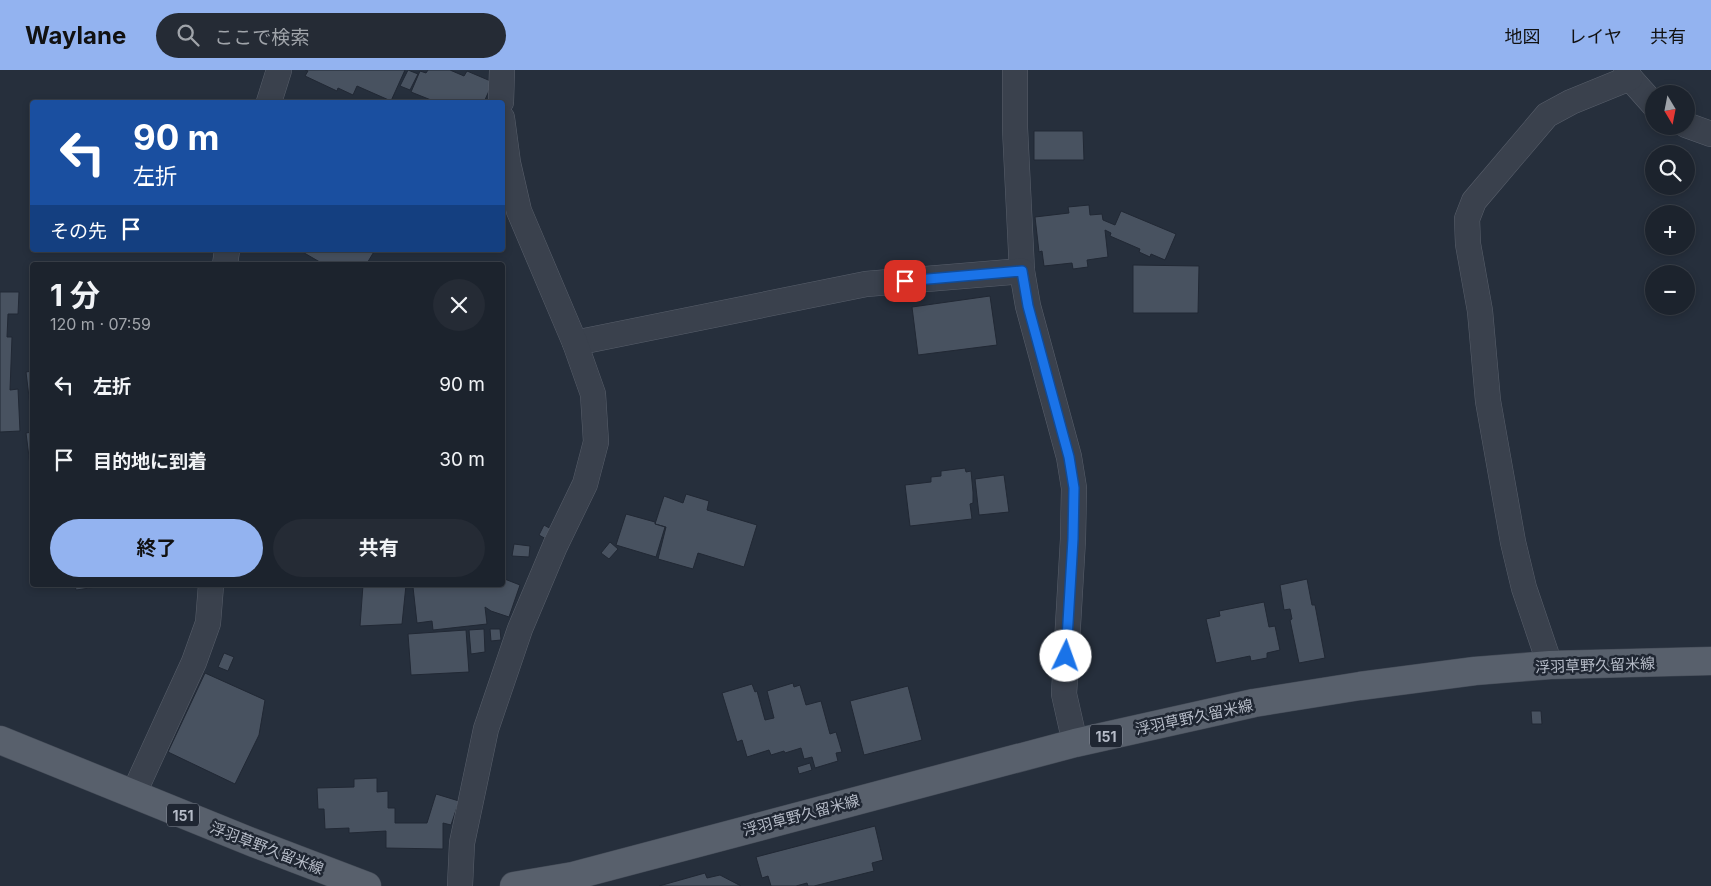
<!DOCTYPE html>
<html lang="ja">
<head>
<meta charset="utf-8">
<style>
	body { margin:0; font-family:Inter,"Noto Sans JP",sans-serif; background:#252b35; color:#f1f3f6; height:100vh; display:flex; flex-direction:column; font-size:19px; white-space:nowrap }
	* { box-sizing:border-box; margin:0 }
	p { font-size:16px; color:#a0a4aa }
	.icon { flex:none; width:28px; height:28px; fill:none; stroke:currentColor; stroke-width:2; stroke-linecap:round; stroke-linejoin:round }
	.map { position:relative; flex:1; overflow:hidden }
	.details { position:absolute; left:30px; top:192px; width:475px; height:325px; display:flex; flex-direction:column; background:#1c232d; border-radius:5px; box-shadow:0 2px 8px #0003,0 0 0 1px #3a4049 }
	.details>* { flex:none }
	.hud { position:absolute; left:30px; top:30px; width:475px; height:152px; border-radius:5px; box-shadow:0 2px 8px #0003,0 0 0 1px #3a4049; background:#1a4fa0; color:#fff; overflow:hidden }
	.needle { width:32px; rotate:170deg }
	.fabs { position:absolute; left:1645px; top:15px; display:grid; gap:10px }
	.fabs a { display:grid; place-items:center; width:50px; height:50px; border-radius:50%; background:#1c232d; box-shadow:0 2px 8px #0003,0 0 0 1px #3a4049; font-size:25px }
	.pin { position:absolute; display:grid; place-items:center; width:42px; height:42px; color:#fff; margin:-21px; border-radius:10px; box-shadow:0 2px 8px #0006 }
	.me { position:absolute; width:55px; margin:-28px; rotate:3deg; stroke-linejoin:round; filter:drop-shadow(0 0 4px #0008) }
	.turn { display:flex; align-items:center; gap:18px; height:105px; padding:0 20px; font-size:22px }
	.turn .icon { width:65px; height:65px; stroke-width:2.5 }
	.turn b { display:block; font-size:35px; line-height:42px }
	.then { display:flex; align-items:center; height:48px; padding:0 20px; background:#0003; gap:10px; font-size:19px }
	.round { display:grid; place-items:center; flex:none; width:52px; height:52px; border-radius:26px; background:#252b35 }
	.headline { display:flex; align-items:center; justify-content:space-between; height:85px; padding:0 20px }
	h1 { font-size:30px; font-weight:700; line-height:38px }
	.button { display:flex; gap:10px; margin-top:auto; padding:10px 20px }
	.button a { flex:1; height:58px; border-radius:30px; background:#93b3f0; color:#111; font-size:20px; font-weight:700; line-height:58px; text-align:center }
	.button a+a { background:#252b35; color:#f1f3f6 }
	ul { padding:0; list-style:none }
	li { display:flex; align-items:center; gap:15px; height:75px; padding:0 20px }
	li div { flex:1 }
	li b { display:block; font-size:19px }
	li em { font-style:normal }
	header { display:flex; align-items:center; gap:30px; box-sizing:border-box; height:70px; padding:0 25px; background:#93b3f0; color:#111 }
	header strong { font-size:24px }
	nav { display:flex; gap:28px; margin-inline-start:auto; font-size:18px }
	.search { width:350px; height:45px; background:#252b35; display:flex; align-items:center; gap:12px; box-sizing:border-box; padding:0 18px; border-radius:28px; color:#a0a4aa; font-size:19px }
	.map>svg:first-child { display:block }
	.building { fill:#485260; stroke:#212834 }
	.lines { fill:none; stroke-linecap:round; stroke-linejoin:round }
	.minor-casing { stroke:#585f6b; stroke-width:26 }
	.primary-casing { stroke:#434a56; stroke-width:29 }
	.minor { stroke:#3a414d; stroke-width:25 }
	.primary { stroke:#58606c; stroke-width:28 }
	.route-casing { stroke:#114b97; stroke-width:12 }
	.route { stroke:#1a73e8; stroke-width:9 }
	.labels { text-anchor:middle; dominant-baseline:central; stroke-width:5; stroke-linejoin:round; paint-order:stroke }
	.shield { fill:#1f2632; stroke:#898f9b; stroke-width:1 }
	.shield-label { font-size:14px; font-weight:bold; fill:#b6bcc8 }
	.street-label { font-size:15px; fill:#b6bcc8; stroke:#1f2632 }
</style>
</head>
<body>
<header>
<strong>Waylane</strong>
<div class="search"><svg class="icon" aria-label="search" viewBox="0 0 24 24"><circle cx="10" cy="10" r="6"/><path d="M15 15l6 6"/></svg>ここで検索</div>
<nav><a>地図</a><a>レイヤ</a><a>共有</a></nav>
</header>
<div class="map">
<svg width="1711" height="816" viewBox="0 0 1711 816">
	<rect width="100%" height="100%" fill="#262f3c"/>
	<g class="building">
		<polygon points="305,0 405,0 391,31 357,16 353,25 338,18 337,21 305,6 308,1"/>
		<polygon points="408,0 418,4 410,20 400,16"/>
		<polygon points="428,0 450,0 464,6 467,1 493,12 484,32 436,32 411,22 420,1 426,3"/>
		<polygon points="1034,61 1083,61 1084,90 1034,90"/>
		<polygon points="1089,135 1090,145 1102,144 1103,150 1115,155 1121,141 1176,164 1165,190 1151,184 1150,187 1139,182 1140,179 1110,166 1111,163 1105,160 1108,187 1087,190 1088,197 1073,199 1072,193 1044,196 1042,181 1039,182 1035,147 1069,143 1068,137"/>
		<polygon points="299,180 375,180 366,195 325,195"/>
		<polygon points="1133,195 1199,196 1198,243 1133,243"/>
		<polygon points="0,222 19,222 18,244 8,244 7,267 12,267 10,320 18,319 20,361 0,362"/>
		<polygon points="990,226 997,275 918,285 912,237"/>
		<polygon points="32,301 32,352 26,302"/>
		<polygon points="32,362 32,395 30,395 26,363"/>
		<polygon points="965,398 966,402 971,401 973,422 973,433 970,434 972,449 910,456 905,415 931,412 931,407 941,406 941,401"/>
		<polygon points="1004,405 1009,442 979,445 975,409"/>
		<polygon points="686,424 709,431 707,440 757,455 744,497 698,483 693,499 658,489 666,457 655,454 664,426 683,433"/>
		<polygon points="626,444 655,452 655,454 665,457 656,487 616,475"/>
		<polygon points="544,455 551,459 546,469 539,465"/>
		<polygon points="610,472 618,479 609,489 601,483"/>
		<polygon points="514,474 530,476 529,487 512,486"/>
		<polygon points="502,508 520,515 509,547 491,541 485,537 487,554 433,560 432,551 417,553 413,517 431,515 502,515"/>
		<polygon points="1307,509 1312,535 1315,535 1325,588 1299,593 1290,550 1292,549 1290,539 1284,540 1280,515"/>
		<polygon points="75,515 110,515 76,520"/>
		<polygon points="363,515 406,515 402,554 360,556"/>
		<polygon points="1264,532 1269,557 1275,556 1280,580 1267,583 1267,588 1251,591 1250,586 1216,593 1206,549 1220,546 1219,541"/>
		<polygon points="484,559 485,582 471,584 469,560"/>
		<polygon points="490,559 500,559 501,570 491,571"/>
		<polygon points="466,560 469,602 411,605 408,564"/>
		<polygon points="224,583 234,587 228,601 218,597"/>
		<polygon points="205,603 265,630 259,665 235,714 168,682"/>
		<polygon points="793,613 794,617 800,615 806,635 821,631 830,664 836,662 842,682 836,683 838,691 815,698 812,687 804,689 801,678 785,683 784,681 771,685 769,680 747,687 742,670 737,672 722,623 752,614 755,622 757,621 765,650 774,648 767,621"/>
		<polygon points="908,616 922,670 864,685 850,631"/>
		<polygon points="1531,641 1541,641 1542,654 1532,654"/>
		<polygon points="810,693 812,700 799,704 797,697"/>
		<polygon points="377,708 377,722 388,721 388,738 395,738 395,753 427,753 436,724 459,731 451,755 443,753 443,779 386,778 386,761 349,763 349,758 325,759 324,739 318,739 317,718 354,717 354,709"/>
		<polygon points="875,756 883,790 872,793 874,801 814,816 808,816 807,813 796,816 771,816 768,806 762,808 756,787"/>
		<polygon points="705,803 707,808 720,805 741,816 659,816"/>
	</g>
	<g class="lines">
		<g class="minor-casing">
			<g id="minor">
				<polyline points="1015,0 1015,58 1022,201 1028,236 1069,387 1074,418 1073,469 1064,624 1075,673"/>
				<polyline points="1626,0 1630,8 1654,35"/>
				<polyline points="269,32 279,0"/>
				<polyline points="501,32 502,0"/>
				<polyline points="1686,55 1711,64"/>
				<polyline points="225,195 227,180"/>
				<polyline points="575,273 866,214 1022,201"/>
				<polyline points="1550,595 1524,518 1513,472 1488,331 1480,241 1468,174 1467,149 1474,131 1547,45 1571,32 1630,8"/>
				<polyline points="133,725 194,592 208,553 211,515"/>
				<polyline points="460,816 462,773 486,659 520,559 555,476 585,414 596,372 593,324 575,273 519,141 508,93 502,48"/>
			</g>
		</g>
		<g class="primary-casing">
			<g id="primary">
				<polyline points="0,670 254,773 367,816"/>
				<polyline points="514,816 573,806 1075,673 1254,633 1360,616 1475,601 1550,595 1711,591"/>
			</g>
		</g>
		<use href="#minor" class="minor"/>
		<use href="#primary" class="primary"/>
	</g>
	<g class="lines">
		<g class="route-casing">
			<polyline id="route" points="905,211 1022,201 1028,236 1069,387 1074,418 1073,469 1066,586"/>
		</g>
		<use href="#route" class="route"/>
	</g>
	<g class="labels">
		<g class="shield">
			<rect x="1090" y="654.5" width="32" height="23" rx="4"/>
			<rect x="167" y="733.5" width="32" height="23" rx="4"/>
		</g>
		<g class="shield-label">
			<text x="1106" y="666">151</text>
			<text x="183" y="745">151</text>
		</g>
		<g class="street-label">
			<text transform="translate(1595 595) rotate(-2)">浮羽草野久留米線</text>
			<text transform="translate(1194 647) rotate(-12)">浮羽草野久留米線</text>
			<text transform="translate(801 745) rotate(-15)">浮羽草野久留米線</text>
			<text transform="translate(267 778) rotate(21)">浮羽草野久留米線</text>
		</g>
	</g>
</svg>
<div class="fabs">
<a><svg class="needle" viewBox="-14 -14 28 28"><path d="M0-13l5 13h-10z" fill="#e53935"/><path d="M0 13l5-13h-10z" fill="#a0a4aa"/></svg></a>
<a><svg class="icon" aria-label="search" viewBox="0 0 24 24"><circle cx="10" cy="10" r="6"/><path d="M15 15l6 6"/></svg></a>
<a>+</a>
<a>−</a>
</div>
<div class="pin" style="left:905px;top:211px;background:#d93025"><svg class="icon" aria-label="arrive" viewBox="0 0 24 24"><path d="M6 21V4h12l-3 4 3 4H6"/></svg></div>
<svg class="me" style="left:1066px;top:586px" viewBox="-20 -20 40 40"><circle r="19" fill="#fff"/><path d="M0-13L10 11 0 6-10 11z" fill="#1a73e8"/></svg>
<div class="hud">
<div class="turn"><svg class="icon" aria-label="left" viewBox="0 0 24 24"><path d="M17 20v-9H6M10 6l-5 5 5 5"/></svg><div><b>90 m</b>左折</div></div>
<div class="then">その先<svg class="icon" aria-label="arrive" viewBox="0 0 24 24"><path d="M6 21V4h12l-3 4 3 4H6"/></svg></div>
</div>
<section class="details">
<div class="headline"><div><h1>1 分</h1><p>120 m · 07:59</p></div><a class="round"><svg class="icon" aria-label="close" viewBox="0 0 24 24"><path d="M6 6l12 12M18 6L6 18"/></svg></a></div>
<ul>
<li><svg class="icon" aria-label="left" viewBox="0 0 24 24"><path d="M17 20v-9H6M10 6l-5 5 5 5"/></svg><div><b>左折</b></div><em>90 m</em></li>
<li><svg class="icon" aria-label="arrive" viewBox="0 0 24 24"><path d="M6 21V4h12l-3 4 3 4H6"/></svg><div><b>目的地に到着</b></div><em>30 m</em></li>
</ul>
<div class="button"><a>終了</a><a>共有</a></div>
</section>
</div>
</body>
</html>
